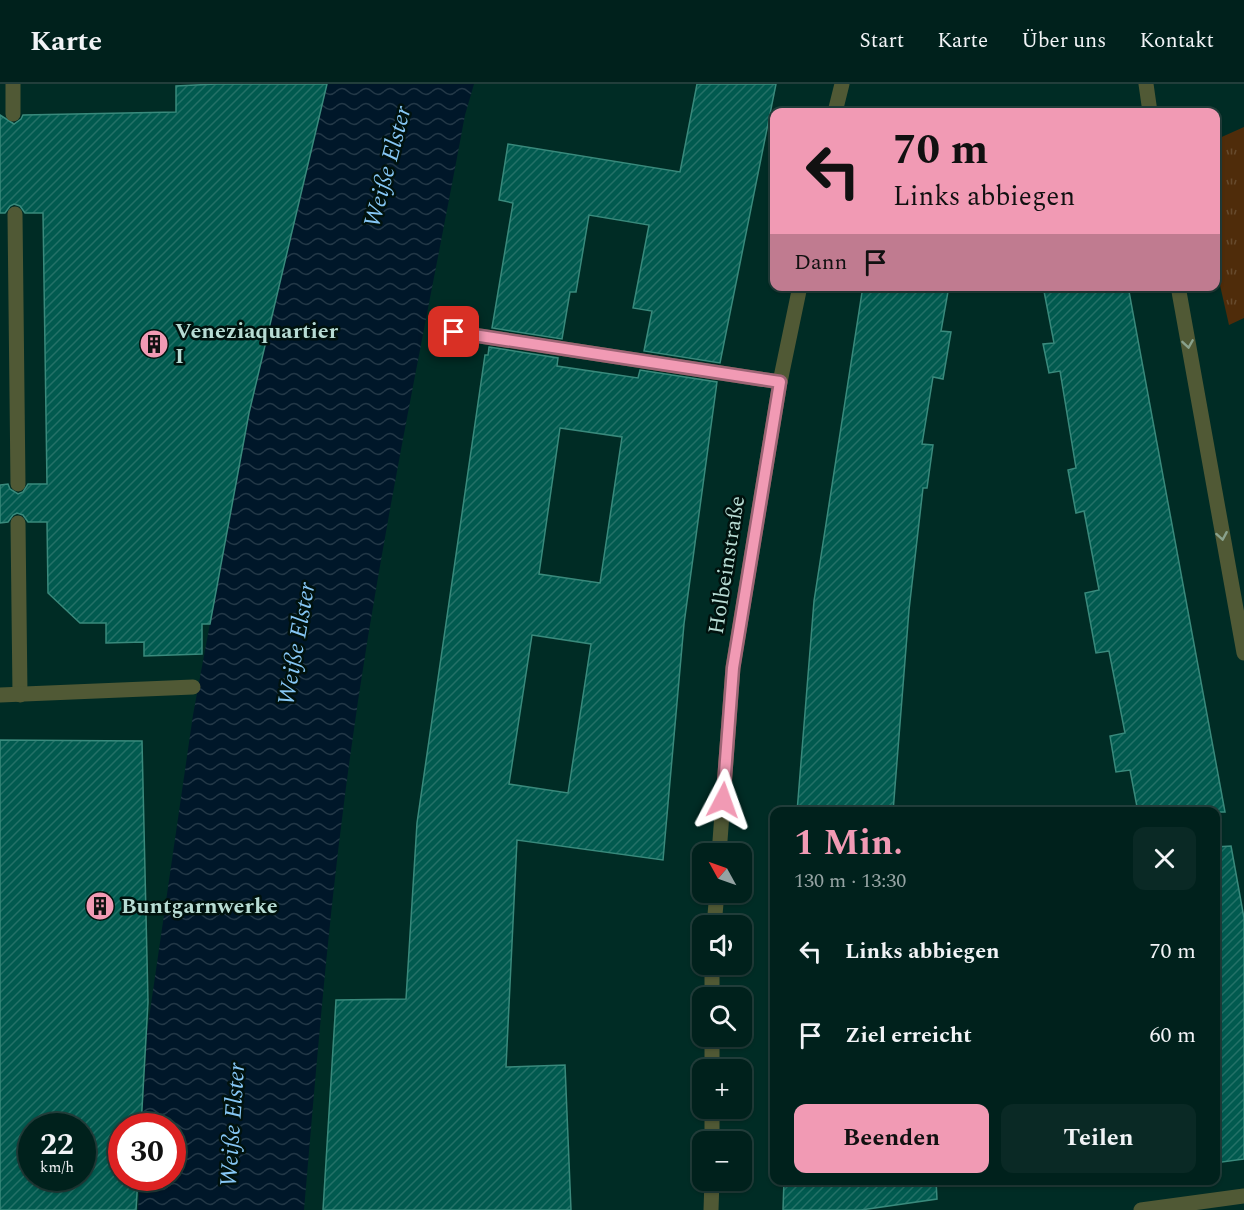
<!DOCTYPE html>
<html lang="de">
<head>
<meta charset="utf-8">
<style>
	body { margin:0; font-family:Spectral,serif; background:#0a2925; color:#f1f3f6; height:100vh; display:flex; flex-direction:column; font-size:22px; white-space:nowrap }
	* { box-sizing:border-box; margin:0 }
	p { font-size:20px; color:#95a3a3 }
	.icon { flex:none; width:33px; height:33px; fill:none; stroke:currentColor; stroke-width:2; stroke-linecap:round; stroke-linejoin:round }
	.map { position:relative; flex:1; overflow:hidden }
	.panel { position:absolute; left:770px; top:723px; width:450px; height:378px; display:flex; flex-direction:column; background:#00211c; border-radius:12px; box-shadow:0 2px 4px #0004,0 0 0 2px #223e3b }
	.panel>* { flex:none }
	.guide { position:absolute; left:770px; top:24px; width:450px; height:183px; border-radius:12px; box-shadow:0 2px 4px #0004,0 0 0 2px #223e3b; background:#f19ab4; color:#111; overflow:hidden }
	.needle { width:39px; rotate:310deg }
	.fabs { position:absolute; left:692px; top:759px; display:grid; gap:12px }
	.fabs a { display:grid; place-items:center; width:60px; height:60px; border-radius:12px; background:#00211c; box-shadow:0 2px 4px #0004,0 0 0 2px #223e3b; font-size:30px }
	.speed { position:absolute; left:18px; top:1029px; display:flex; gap:12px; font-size:30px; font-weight:700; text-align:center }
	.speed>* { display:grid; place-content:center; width:78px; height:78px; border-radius:50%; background:#00211c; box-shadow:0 2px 4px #0004,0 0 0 2px #223e3b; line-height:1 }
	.speed small { font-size:15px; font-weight:400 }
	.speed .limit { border:9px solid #d22; background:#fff; color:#111 }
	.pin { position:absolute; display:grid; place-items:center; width:51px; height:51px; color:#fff; margin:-26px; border-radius:12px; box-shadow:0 3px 9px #0006 }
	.me { position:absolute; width:66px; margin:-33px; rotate:4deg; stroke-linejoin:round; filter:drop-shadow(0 0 4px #0008) }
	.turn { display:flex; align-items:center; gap:21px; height:126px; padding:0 24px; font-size:27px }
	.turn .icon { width:78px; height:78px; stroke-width:2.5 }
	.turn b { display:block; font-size:42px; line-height:51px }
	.then { display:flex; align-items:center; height:57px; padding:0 24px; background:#0003; gap:12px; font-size:22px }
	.round { display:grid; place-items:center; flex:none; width:63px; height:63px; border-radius:12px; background:#0a2925 }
	.headline { display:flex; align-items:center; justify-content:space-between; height:102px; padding:0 24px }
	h1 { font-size:36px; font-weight:700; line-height:45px; color:#f19ab4 }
	.primary-button { display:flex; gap:12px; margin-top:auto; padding:12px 24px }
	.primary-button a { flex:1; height:69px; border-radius:12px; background:#f19ab4; color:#111; font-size:24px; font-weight:700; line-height:69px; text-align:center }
	.primary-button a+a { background:#0a2925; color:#f1f3f6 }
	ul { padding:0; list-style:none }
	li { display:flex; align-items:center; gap:18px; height:84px; padding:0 24px }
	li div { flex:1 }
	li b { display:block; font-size:22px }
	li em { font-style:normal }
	header { display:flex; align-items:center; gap:36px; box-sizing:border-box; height:84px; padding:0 30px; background:#00211c; border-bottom:2px solid #223e3b }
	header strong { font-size:28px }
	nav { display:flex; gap:33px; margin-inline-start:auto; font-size:21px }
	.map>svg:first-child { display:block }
	.park { fill:url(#park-tufts) }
	.water { fill:url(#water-waves) }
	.building { fill:url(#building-hatch); stroke:#398a7c; stroke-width:1.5; fill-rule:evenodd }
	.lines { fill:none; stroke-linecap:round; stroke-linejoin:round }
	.lane { stroke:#505935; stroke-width:15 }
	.street { stroke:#505935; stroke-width:15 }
	.oneway { stroke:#89a18c }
	.route-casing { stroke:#9d6475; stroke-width:15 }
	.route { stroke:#f19ab4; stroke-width:10 }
	.labels { text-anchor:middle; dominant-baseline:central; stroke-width:5; stroke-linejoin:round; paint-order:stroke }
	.poi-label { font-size:22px; font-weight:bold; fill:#b7dcd4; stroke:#00120e; text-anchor:start }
	.street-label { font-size:22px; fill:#b7dcd4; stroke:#00120e }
	.water-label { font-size:24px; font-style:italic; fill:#86c7f5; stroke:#00120e }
</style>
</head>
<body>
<header>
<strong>Karte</strong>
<nav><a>Start</a><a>Karte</a><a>Über uns</a><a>Kontakt</a></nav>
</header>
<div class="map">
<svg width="1244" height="1126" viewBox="0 0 1244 1126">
	<defs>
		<pattern id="park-tufts" width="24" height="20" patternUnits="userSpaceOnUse" patternTransform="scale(1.5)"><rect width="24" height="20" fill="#4f2c0a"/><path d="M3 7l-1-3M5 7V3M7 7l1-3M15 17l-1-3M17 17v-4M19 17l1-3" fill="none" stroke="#664a2d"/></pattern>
		<pattern id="water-waves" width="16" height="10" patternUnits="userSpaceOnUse" patternTransform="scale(1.5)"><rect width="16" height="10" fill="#001729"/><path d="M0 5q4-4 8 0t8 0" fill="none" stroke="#233847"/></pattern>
		<pattern id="building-hatch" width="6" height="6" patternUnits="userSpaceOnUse" patternTransform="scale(1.5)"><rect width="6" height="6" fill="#015a4f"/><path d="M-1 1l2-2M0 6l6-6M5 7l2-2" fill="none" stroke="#247167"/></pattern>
	</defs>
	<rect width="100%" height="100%" fill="#002c25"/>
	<polygon class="park" points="1244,43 1244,234 1229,241 1215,179 1215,56"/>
	<path class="water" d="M327 0H474L465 31C423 257 374 483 345 711 327 849 316 987 304 1126H138L140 1094H172V1042H142L147 948 193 631 249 329Z"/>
	<g class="building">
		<polygon points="216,0 327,0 249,329 210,540 202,540 202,570 144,572 144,558 106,559 106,539 80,539 48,509 47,438 28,438 23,431 17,429 13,431 8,438 0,439 0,401 8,400 10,405 18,410 23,408 28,400 47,400 43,129 25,129 20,122 14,120 10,122 5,129 0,129 0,31 14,40 21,35 23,31 176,28 176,2"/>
		<polygon points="697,0 776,0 720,279 644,267 652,227 633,224 649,141 589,131 576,208 570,208 562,255 492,244 513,119 499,116 508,60 680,88"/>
		<polygon points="863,202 949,202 941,247 951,248 943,295 933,293 922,360 933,361 927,404 923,404 909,526 893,728 797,728 814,517"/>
		<polygon points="1043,202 1128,202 1225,728 1138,728 1130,686 1116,688 1110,652 1125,649 1109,567 1096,569 1085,509 1099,506 1084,427 1076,429 1068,386 1076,384 1060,287 1049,289 1043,260 1054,259"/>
		<path d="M489 263 558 274 557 282 638 294 640 286 717 298 684 540 663 776 517 756 506 983 565 981 571 1126H323L336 916 406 915 417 739 485 271H488ZM560 344 622 353 600 499 539 490ZM532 551 591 560 568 709 509 700Z"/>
		<path d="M0 656 142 657 148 918 141 1042H122V1094H138L136 1126H0ZM32 1042H82V1094H32Z"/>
		<polygon points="1231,762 1244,834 1244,1075 1215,1079 1215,763"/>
		<polygon points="784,1096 936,1096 937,1115 861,1126 783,1126"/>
	</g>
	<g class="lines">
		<g class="lane">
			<polyline points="13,0 13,30"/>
			<polyline points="15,130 18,400"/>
			<polyline points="454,248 780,298"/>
			<polyline points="18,439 20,611"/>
			<polyline points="0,611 193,603"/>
		</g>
		<g class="street">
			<polyline points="1146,0 1150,28"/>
			<polyline points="835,28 842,0"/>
			<polyline points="1178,202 1244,569"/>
			<polyline points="719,770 733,583 780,298 800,202"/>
			<polyline points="714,842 717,808"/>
			<polyline points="712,914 712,880"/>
			<polyline points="712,986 712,952"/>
			<polyline points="712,1058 712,1024"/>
			<polyline points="711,1126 712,1096"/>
			<polyline points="1141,1126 1244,1112"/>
		</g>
	</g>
	<defs><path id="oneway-chevron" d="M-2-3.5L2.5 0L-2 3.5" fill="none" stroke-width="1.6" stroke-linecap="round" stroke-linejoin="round" transform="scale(1.5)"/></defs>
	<g class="oneway">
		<use href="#oneway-chevron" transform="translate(1188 260) rotate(81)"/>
		<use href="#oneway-chevron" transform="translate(1222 452) rotate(80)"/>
	</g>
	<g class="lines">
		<g class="route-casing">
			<polyline id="route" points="454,248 780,298 733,584 723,716"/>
		</g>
		<use href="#route" class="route"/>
	</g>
	<defs>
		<g id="building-disc" transform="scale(1.5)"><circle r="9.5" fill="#f19ab4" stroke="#00120e"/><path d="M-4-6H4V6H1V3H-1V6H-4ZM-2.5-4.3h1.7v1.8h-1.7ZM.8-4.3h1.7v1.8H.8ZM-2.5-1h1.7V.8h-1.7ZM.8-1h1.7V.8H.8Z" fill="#111"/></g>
	</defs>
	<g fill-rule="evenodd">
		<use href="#building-disc" x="154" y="260"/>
		<use href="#building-disc" x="100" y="822"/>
	</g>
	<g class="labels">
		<g class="poi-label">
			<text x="175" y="247">Veneziaquartier<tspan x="175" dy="25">I</tspan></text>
			<text x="121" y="822">Buntgarnwerke</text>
		</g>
		<g class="street-label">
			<text transform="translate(727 481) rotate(-81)">Holbeinstraße</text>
		</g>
		<g class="water-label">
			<text transform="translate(388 83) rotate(-75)">Weiße Elster</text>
			<text transform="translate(297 560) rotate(-80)">Weiße Elster</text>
			<text transform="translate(233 1041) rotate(-86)">Weiße Elster</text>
		</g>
	</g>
</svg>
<div class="fabs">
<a><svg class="needle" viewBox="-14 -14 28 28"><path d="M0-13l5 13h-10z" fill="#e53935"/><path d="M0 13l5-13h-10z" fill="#95a3a3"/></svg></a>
<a><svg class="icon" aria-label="sound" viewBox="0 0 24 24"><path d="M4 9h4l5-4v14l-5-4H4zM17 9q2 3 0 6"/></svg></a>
<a><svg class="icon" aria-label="search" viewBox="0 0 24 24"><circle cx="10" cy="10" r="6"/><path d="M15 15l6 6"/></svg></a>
<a>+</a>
<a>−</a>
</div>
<div class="speed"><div>22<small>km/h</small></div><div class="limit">30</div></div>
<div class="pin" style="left:454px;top:248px;background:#d93025"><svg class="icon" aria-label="arrive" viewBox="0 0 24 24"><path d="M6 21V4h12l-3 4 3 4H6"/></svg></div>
<svg class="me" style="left:723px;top:716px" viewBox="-20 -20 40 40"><path d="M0-17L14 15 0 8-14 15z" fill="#f19ab4" stroke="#fff" stroke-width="4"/></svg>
<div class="guide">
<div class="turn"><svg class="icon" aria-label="left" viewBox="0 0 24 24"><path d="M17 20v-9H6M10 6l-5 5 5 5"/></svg><div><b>70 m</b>Links abbiegen</div></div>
<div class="then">Dann<svg class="icon" aria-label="arrive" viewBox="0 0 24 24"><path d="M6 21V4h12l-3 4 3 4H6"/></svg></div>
</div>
<section class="panel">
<div class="headline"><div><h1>1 Min.</h1><p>130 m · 13:30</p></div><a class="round"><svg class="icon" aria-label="close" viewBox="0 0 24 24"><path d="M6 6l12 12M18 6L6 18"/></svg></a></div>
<ul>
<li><svg class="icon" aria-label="left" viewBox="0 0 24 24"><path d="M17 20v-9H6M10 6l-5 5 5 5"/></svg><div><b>Links abbiegen</b></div><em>70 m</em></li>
<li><svg class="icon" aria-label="arrive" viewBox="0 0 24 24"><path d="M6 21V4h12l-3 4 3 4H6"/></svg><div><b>Ziel erreicht</b></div><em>60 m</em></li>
</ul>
<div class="primary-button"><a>Beenden</a><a>Teilen</a></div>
</section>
</div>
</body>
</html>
